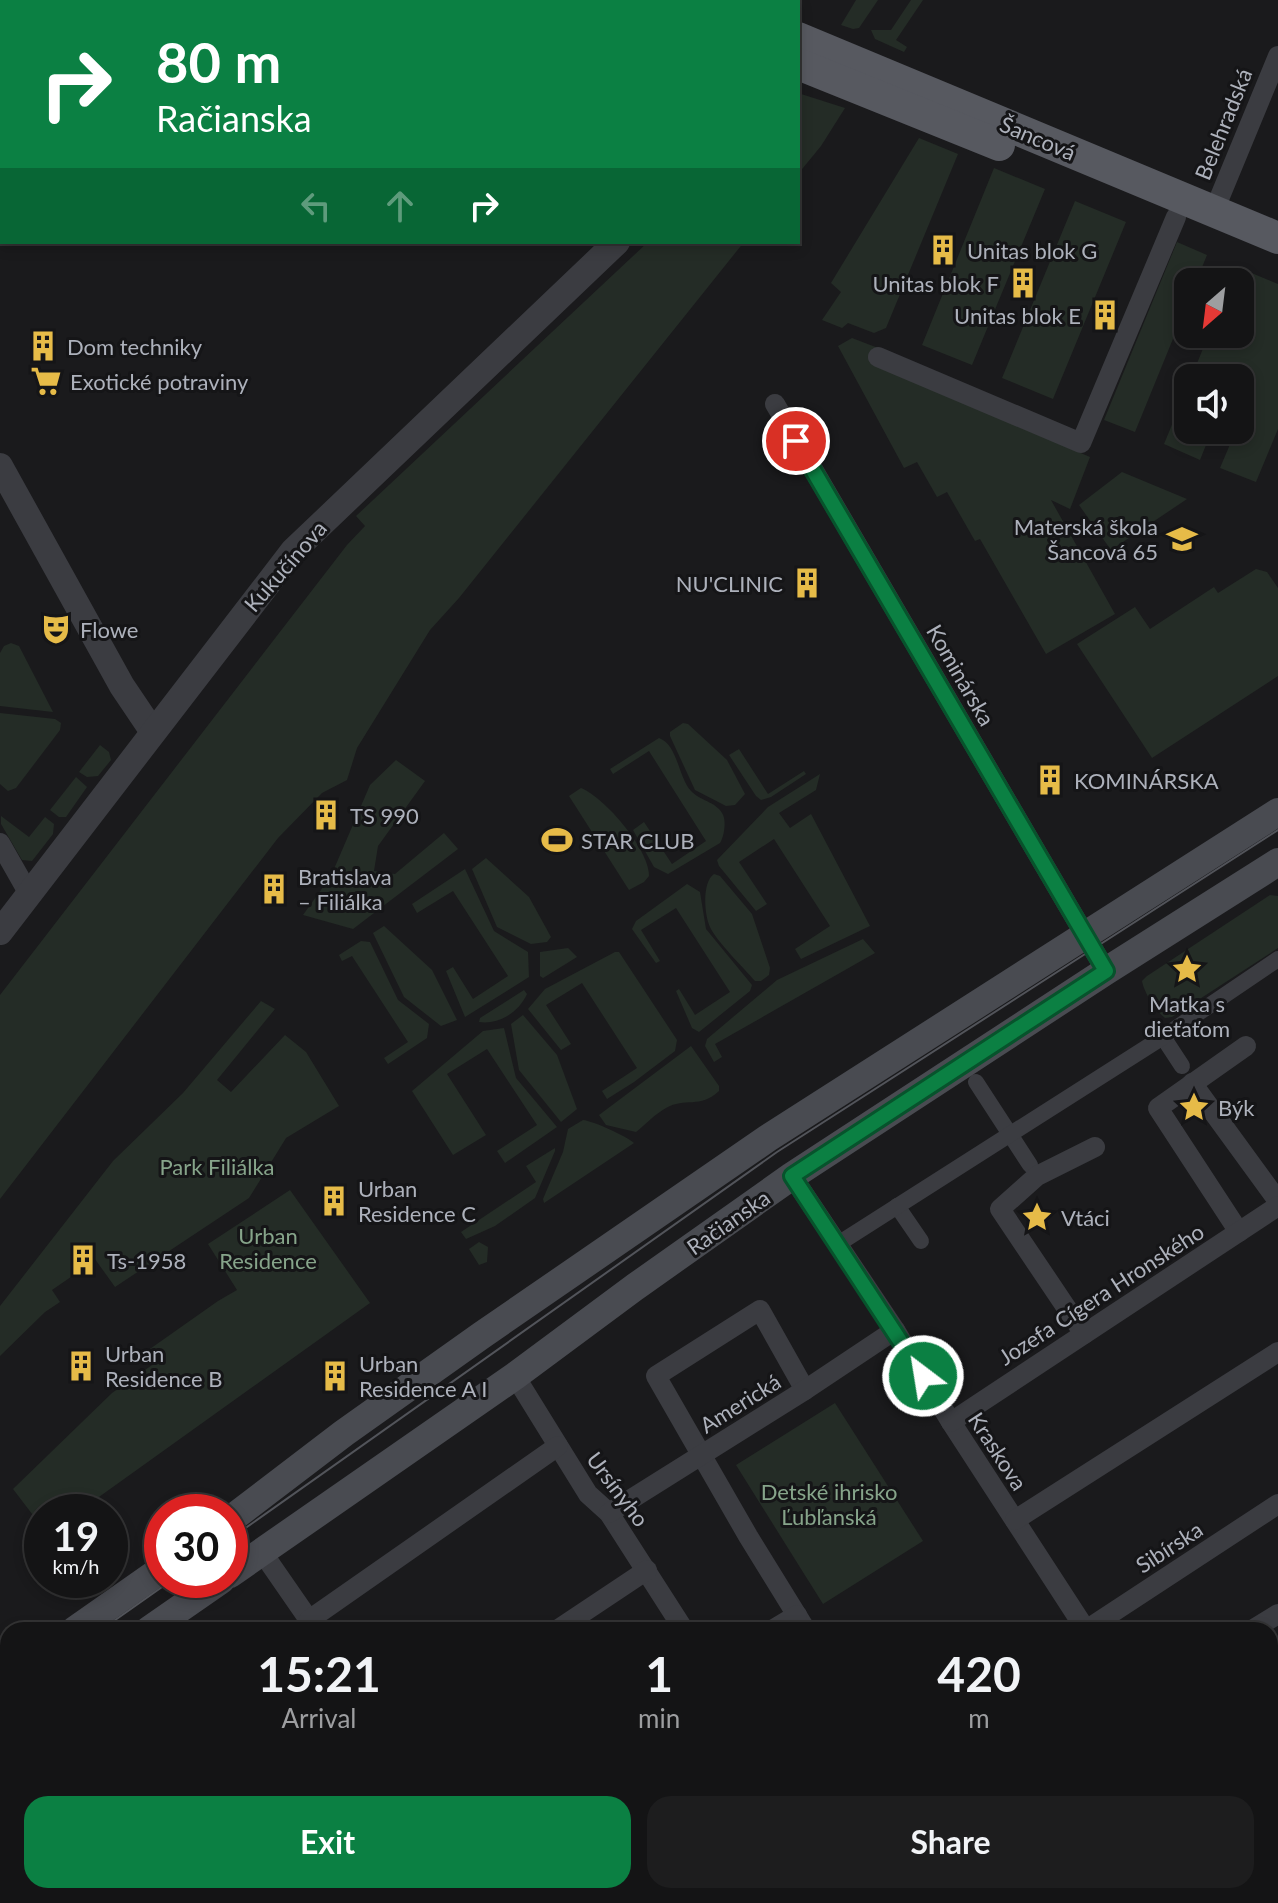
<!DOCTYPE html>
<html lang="en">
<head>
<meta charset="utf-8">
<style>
	body { margin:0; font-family:Lato,sans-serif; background:#1d1d1e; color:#f1f3f6; height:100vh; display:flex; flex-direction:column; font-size:30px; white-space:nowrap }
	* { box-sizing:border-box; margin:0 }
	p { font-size:26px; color:#9d9ea0 }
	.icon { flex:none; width:44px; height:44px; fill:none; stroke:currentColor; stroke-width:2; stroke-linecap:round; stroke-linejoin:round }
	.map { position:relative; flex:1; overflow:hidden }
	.sheet { position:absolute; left:0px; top:1622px; width:1278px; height:282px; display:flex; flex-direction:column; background:#141415; border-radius:24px 24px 0 0; box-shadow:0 4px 12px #0003,0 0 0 2px #333334 }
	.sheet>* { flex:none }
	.banner { position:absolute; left:0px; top:0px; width:800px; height:244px; box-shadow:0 4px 12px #0003,0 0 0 2px #333334; background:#0b8043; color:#fff; overflow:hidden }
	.needle { width:52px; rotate:208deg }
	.fabs { position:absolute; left:1174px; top:268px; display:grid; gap:16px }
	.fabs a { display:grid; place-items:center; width:80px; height:80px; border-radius:16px; background:#141415; box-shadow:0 4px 12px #0003,0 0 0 2px #333334; font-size:40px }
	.speed { position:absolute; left:24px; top:1494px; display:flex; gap:16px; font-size:40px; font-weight:700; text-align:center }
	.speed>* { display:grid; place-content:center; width:104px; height:104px; border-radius:50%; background:#141415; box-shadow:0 4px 12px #0003,0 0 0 2px #333334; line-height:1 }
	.speed small { font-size:20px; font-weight:400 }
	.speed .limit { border:12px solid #d22; background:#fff; color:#111 }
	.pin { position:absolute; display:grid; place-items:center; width:68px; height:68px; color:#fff; margin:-34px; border:4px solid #fff; border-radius:50%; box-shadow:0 2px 8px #0007 }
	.me { position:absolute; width:88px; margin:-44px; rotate:329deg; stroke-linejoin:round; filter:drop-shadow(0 0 6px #0008) }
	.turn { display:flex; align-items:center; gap:28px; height:168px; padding:0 24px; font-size:36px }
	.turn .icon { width:104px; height:104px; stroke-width:2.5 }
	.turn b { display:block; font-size:56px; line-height:68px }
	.lanes { display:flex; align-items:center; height:76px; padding:0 24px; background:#0003; justify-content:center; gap:40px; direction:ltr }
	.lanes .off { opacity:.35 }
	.eta { display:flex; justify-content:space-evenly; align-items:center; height:136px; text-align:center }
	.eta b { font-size:48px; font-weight:700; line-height:56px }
	.button { display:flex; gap:16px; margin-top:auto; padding:16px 24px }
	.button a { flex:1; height:92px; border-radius:24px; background:#0b8043; color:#fff; font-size:32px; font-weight:700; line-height:92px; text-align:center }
	.button a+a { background:#1d1d1e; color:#f1f3f6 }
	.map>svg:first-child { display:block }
	.green { fill:#242c26 }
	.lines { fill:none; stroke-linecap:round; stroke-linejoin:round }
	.pedestrian { stroke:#3b3c41; stroke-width:16 }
	.minor { stroke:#3b3c41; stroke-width:20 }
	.tertiary { stroke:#3b3c41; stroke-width:26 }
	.secondary { stroke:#494b51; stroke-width:28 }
	.primary { stroke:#575960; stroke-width:32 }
	.tram { stroke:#52545a; stroke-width:2 }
	.route-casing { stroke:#07532c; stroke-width:20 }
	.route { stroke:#0b8043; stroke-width:14 }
	.labels { text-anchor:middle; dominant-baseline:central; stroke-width:6; stroke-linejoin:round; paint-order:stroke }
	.street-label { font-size:22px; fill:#adb1bb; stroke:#151517 }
	.poi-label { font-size:22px; fill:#adb1bb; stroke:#151517; text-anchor:start }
	.park-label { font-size:22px; fill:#86a48a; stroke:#151517 }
</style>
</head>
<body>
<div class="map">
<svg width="1278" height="1903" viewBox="0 0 1278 1903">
	<rect width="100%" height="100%" fill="#1a1a1c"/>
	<g class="green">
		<polygon points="856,0 878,0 859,28 853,29 841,25"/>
		<polygon points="911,0 923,0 896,40 907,47 904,52 875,39 871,30 891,30"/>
		<polygon points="798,93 845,108 821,146 798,174"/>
		<polygon points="919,138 958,154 886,328 874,333 848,323 842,328 822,320 841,292 831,283"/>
		<polygon points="994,168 1045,189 972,365 922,345"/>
		<polygon points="1075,201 1126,222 1053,399 1002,378"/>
		<polygon points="648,242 744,242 459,598 430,630 357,748 347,780 322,793 278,838 0,1199 0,995 347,545 365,526 356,516"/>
		<polygon points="1177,242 1207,255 1196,282 1188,282 1188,302 1135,432 1104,420"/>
		<polygon points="1237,267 1278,284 1278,429 1256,482 1220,468 1236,430 1240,430 1240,378 1191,378 1209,334 1240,334 1240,282 1231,282"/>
		<polygon points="852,338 878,348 903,377 1090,457 1070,509 1051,500 1115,614 1046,654 980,539 975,541 947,492 937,497 917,462 904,468 838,346"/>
		<polygon points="1188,386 1188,430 1201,430 1210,435 1200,460 1164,444"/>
		<polygon points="1122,472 1187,499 1111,550 1079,505"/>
		<polygon points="1256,569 1267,572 1278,588 1278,676 1152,758 1077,644 1135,607 1150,629 1214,587 1218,593"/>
		<polygon points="11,643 19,646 53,712 0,706 0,653 4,646"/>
		<polygon points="0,713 55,719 61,723 60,730 16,788 8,791 0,784"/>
		<polygon points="683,723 688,724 727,760 745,794 735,805 726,806 695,790 670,736 670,732"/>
		<path d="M659 738C678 745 678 777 691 791 699 800 716 802 722 813 727 820 724 837 720 843L668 874 654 867 633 830 644 822 672 864 706 841 649 751 613 774 610 769Z"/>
		<polygon points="100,745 109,752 111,760 98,776 87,777 79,772"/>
		<polygon points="739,749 768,794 804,771 806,774 771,797 761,800 756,796 729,755"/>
		<polygon points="396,760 425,781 378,846 374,871 395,874 444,833 458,849 353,929 303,915 331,876 370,785"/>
		<polygon points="820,774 816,790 779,813 790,828 811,814 870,926 801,959 795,949 830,926 774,839 739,862 767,904 756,911 719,866 717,860 768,807"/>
		<polygon points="76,777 87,787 66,817 59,817 50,810"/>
		<path d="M581 788C605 798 649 849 649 876L644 882 629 890 569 796Z"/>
		<polygon points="1,816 29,837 45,817 54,824 53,834 32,861 22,860 1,824"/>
		<polygon points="486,858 529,897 551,937 547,942 531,944 497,927 472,869"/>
		<polygon points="465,869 494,931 528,952 529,977 465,1017 446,971 453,967 473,999 508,976 453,891 417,913 412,904"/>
		<path d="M714 874 720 876 752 914 770 968 769 975 761 981H755C744 968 716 941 710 927 704 914 702 882 714 874Z"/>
		<polygon points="687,884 700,892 706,929 752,985 750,991 699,1032 692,1028 676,991 679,989 695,1015 730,992 676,908 641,930 660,961 656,963 632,929 636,921"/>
		<path d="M1270 895 1278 896V948L1172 1017 1165 1018C1156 1011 1144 993 1142 981L1147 976Z"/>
		<polygon points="384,926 432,970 457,1020 441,1026 404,997 373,933"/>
		<polygon points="863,939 875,953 715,1044 722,1057 714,1062 705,1046 707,1039 777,980"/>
		<polygon points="361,941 370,942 398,1000 429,1024 427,1038 388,1064 384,1058 408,1042 352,956 342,961 339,955"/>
		<polygon points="568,948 577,957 543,978 540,976 540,952"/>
		<polygon points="615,952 619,952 677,1040 675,1051 634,1082 607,1099 602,1091 637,1068 582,983 546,1005 571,1044 561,1050 528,1009 545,989"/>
		<path d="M524 990 527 994C519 1012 499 1025 479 1022L480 1018Z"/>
		<polygon points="261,1001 275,1009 217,1080 231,1092 285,1035 306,1052 339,1106 286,1138 249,1198 115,1287 87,1248 75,1257 84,1268 52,1290 60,1302 45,1312 0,1356 0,1306 113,1161 183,1093"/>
		<polygon points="523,1015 557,1055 577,1109 561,1122 519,1070 511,1024"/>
		<polygon points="504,1028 516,1078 557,1127 505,1163 497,1151 537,1125 487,1049 447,1074 486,1135 453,1155 412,1091 483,1031"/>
		<path d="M691 1046 719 1086V1091C700 1109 685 1097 666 1108 655 1114 646 1124 636 1132L606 1125 599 1115Z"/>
		<path d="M583 1120C593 1121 626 1136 634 1143L544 1203 543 1199 563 1152 568 1129Z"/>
		<polygon points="555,1148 555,1151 535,1198 495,1226 466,1239 461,1232 536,1182 526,1166"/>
		<polygon points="290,1190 370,1303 78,1512 42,1512 42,1527 13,1489 112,1393 155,1363 147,1351 218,1301 237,1290 208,1244"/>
		<polygon points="479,1242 488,1247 487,1262 479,1265 469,1249"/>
		<polygon points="835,1403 923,1541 823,1604 736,1465"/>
	</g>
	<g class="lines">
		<g class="pedestrian">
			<polyline points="1163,1037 1182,1066"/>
			<polyline points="976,1082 1030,1165"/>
			<polyline points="897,1206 921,1241"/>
			<polyline points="838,1244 1163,1037 1278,959"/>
		</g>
		<g class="minor">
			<polyline points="1214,211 1278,56"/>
			<polyline points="878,357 1081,443 1176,217"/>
			<polyline points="775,404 1106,971"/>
			<polyline points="0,843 29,894"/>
			<polyline points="1192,1083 1278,1201"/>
			<polyline points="792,1176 895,1330 951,1422 1086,1630"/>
			<polyline points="1239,1232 1158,1108 1246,1046"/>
			<polyline points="1084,1334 1000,1209 1037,1176 1095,1147"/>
			<polyline points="515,1376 588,1494 609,1513 684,1630"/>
			<polyline points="805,1390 760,1310 656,1376 748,1536 806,1630"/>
			<polyline points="951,1422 1278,1206"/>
			<polyline points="609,1513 805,1390 895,1330"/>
			<polyline points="1015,1520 1278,1352"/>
			<polyline points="262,1552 316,1630"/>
			<polyline points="309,1620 558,1446"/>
			<polyline points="557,1630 647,1570"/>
			<polyline points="772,1630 797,1615"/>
			<polyline points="1086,1630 1278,1504"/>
			<polyline points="1252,1630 1278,1614"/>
			<polyline points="1270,1745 1278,1740"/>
			<polyline points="0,1789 8,1802"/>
			<polyline points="69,1896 73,1903"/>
			<polyline points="501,1896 506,1903"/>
			<polyline points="838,1896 842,1903"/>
			<polyline points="1258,1896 1263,1903"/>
			<polyline points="19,1903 30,1896"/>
			<polyline points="736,1903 747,1896"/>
			<polyline points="1217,1903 1228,1896"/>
		</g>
		<g class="tertiary">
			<polyline points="0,466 122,686 153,732"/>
			<polyline points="0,932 293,551 617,242"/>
		</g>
		<g class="secondary">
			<polyline points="230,1520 344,1433 482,1335 768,1138 1278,812"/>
			<polyline points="230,1574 515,1376 635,1287 792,1176 1106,971 1278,862"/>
			<polyline points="75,1630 162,1569"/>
			<polyline points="149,1630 221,1580"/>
			<polyline points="0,1684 8,1678"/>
			<polyline points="0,1733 8,1727"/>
		</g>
		<g class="primary">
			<polyline points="640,0 645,2"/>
			<polyline points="707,0 711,2"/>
			<polyline points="798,38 1278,238"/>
			<polyline points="798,64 999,145"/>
		</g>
		<g class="tram">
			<polyline points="230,1539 777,1152 1278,830"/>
			<polyline points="101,1630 172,1580"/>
			<polyline points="0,1701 8,1695"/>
		</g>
	</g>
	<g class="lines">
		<g class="route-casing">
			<polyline id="route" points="796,441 1106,971 792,1176 923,1376"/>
		</g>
		<use href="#route" class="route"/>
	</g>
	<defs>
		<g id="building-bare" transform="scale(2.4)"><path d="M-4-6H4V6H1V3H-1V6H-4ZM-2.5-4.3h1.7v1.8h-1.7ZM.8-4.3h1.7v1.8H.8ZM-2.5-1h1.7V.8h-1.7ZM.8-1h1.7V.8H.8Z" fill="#e6bb48" stroke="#151517" stroke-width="2.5" paint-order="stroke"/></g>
		<g id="supermarket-bare" transform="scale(2.4)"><path d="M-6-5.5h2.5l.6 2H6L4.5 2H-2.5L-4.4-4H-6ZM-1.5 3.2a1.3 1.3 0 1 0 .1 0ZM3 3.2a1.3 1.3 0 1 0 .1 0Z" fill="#e6bb48" stroke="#151517" stroke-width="2.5" paint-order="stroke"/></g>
		<g id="school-bare" transform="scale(2.4)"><path d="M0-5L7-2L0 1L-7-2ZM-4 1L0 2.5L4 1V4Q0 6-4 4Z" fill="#e6bb48" stroke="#151517" stroke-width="2.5" paint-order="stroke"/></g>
		<g id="theatre-bare" transform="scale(2.4)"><path d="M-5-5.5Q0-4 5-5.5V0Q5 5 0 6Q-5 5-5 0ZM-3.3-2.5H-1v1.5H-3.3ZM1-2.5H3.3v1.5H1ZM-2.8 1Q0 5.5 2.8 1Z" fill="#e6bb48" stroke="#151517" stroke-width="2.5" paint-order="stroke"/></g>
		<g id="stadium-bare" transform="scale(2.4)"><path d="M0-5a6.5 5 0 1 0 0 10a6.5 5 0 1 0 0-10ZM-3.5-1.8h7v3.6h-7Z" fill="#e6bb48" stroke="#151517" stroke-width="2.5" paint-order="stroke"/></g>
		<g id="sight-bare" transform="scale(2.4)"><path d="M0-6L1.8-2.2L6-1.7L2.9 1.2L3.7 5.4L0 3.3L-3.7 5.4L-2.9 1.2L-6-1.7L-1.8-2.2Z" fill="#e6bb48" stroke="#151517" stroke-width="2.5" paint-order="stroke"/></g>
	</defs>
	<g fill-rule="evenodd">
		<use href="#building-bare" x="943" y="250"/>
		<use href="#building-bare" x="1023" y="283"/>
		<use href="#building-bare" x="1105" y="315"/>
		<use href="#building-bare" x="43" y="346"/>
		<use href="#supermarket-bare" x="46" y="381"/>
		<use href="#school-bare" x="1182" y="539"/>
		<use href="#building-bare" x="807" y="583"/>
		<use href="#theatre-bare" x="56" y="629"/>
		<use href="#building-bare" x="1050" y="780"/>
		<use href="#building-bare" x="326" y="815"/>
		<use href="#stadium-bare" x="557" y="840"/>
		<use href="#building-bare" x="274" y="889"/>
		<use href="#sight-bare" x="1187" y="969"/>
		<use href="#sight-bare" x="1194" y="1107"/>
		<use href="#building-bare" x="334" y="1201"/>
		<use href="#sight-bare" x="1037" y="1217"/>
		<use href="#building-bare" x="83" y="1260"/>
		<use href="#building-bare" x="81" y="1366"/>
		<use href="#building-bare" x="335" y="1376"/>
	</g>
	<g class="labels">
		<g class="street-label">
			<text transform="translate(1223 124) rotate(-68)">Belehradská</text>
			<text transform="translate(1038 138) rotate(23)">Šancová</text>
			<text transform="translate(285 566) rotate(-49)">Kukučínova</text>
			<text transform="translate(961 675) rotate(60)">Kominárska</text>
			<text transform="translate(728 1222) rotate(-35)">Račianska</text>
			<text transform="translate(1101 1294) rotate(-33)">Jozefa Cígera Hronského</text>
			<text transform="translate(740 1403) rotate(-32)">Americká</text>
			<text transform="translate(998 1451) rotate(57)">Kraskova</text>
			<text transform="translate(618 1489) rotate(53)">Ursínyho</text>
			<text transform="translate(1169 1547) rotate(-33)">Sibírska</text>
		</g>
		<g class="poi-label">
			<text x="967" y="250">Unitas blok G</text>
			<text x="999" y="283" text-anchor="end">Unitas blok F</text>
			<text x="1081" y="315" text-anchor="end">Unitas blok E</text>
			<text x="67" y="346">Dom techniky</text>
			<text x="70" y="381">Exotické potraviny</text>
			<text x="1158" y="526" text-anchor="end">Materská škola<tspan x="1158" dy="25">Šancová 65</tspan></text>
			<text x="783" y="583" text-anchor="end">NU'CLINIC</text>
			<text x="80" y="629">Flowe</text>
			<text x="1074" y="780">KOMINÁRSKA</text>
			<text x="350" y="815">TS 990</text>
			<text x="581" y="840">STAR CLUB</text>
			<text x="298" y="876">Bratislava<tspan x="298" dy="25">– Filiálka</tspan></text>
			<text x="1187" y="1003" text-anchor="middle">Matka s<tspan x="1187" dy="25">dieťaťom</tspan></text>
			<text x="1218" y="1107">Býk</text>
			<text x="358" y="1188">Urban<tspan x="358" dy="25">Residence C</tspan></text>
			<text x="1061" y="1217">Vtáci</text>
			<text x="107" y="1260">Ts-1958</text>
			<text x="105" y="1353">Urban<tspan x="105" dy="25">Residence B</tspan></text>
			<text x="359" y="1363">Urban<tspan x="359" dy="25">Residence A I</tspan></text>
		</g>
		<g class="park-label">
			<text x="217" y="1166">Park Filiálka</text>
			<text x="268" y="1235">Urban<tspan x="268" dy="25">Residence</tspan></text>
			<text x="829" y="1491">Detské ihrisko<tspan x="829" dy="25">Ľubľanská</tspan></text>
		</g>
	</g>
</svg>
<div class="fabs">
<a><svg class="needle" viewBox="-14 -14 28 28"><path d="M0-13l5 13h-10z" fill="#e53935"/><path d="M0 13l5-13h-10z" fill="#9d9ea0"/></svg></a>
<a><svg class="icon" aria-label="sound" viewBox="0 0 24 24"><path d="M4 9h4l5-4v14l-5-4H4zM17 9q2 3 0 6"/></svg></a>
</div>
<div class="speed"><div>19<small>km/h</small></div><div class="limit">30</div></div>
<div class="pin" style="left:796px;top:441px;background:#d93025"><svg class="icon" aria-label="arrive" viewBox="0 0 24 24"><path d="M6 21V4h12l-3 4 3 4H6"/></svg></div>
<svg class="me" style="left:923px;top:1376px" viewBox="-20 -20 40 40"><circle r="17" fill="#0b8043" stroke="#fff" stroke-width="3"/><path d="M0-11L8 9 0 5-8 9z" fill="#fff"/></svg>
<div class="banner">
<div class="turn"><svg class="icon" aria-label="right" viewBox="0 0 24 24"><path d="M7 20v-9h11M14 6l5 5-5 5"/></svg><div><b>80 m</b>Račianska</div></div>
<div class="lanes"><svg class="icon off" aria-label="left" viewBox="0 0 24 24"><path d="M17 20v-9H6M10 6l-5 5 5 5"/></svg><svg class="icon off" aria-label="ahead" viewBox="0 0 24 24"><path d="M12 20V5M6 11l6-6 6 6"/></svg><svg class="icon" aria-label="right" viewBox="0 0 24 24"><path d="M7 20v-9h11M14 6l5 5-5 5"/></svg></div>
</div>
<section class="sheet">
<div class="eta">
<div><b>15:21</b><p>Arrival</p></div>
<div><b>1</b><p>min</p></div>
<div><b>420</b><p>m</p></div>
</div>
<div class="button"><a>Exit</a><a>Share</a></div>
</section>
</div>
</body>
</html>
